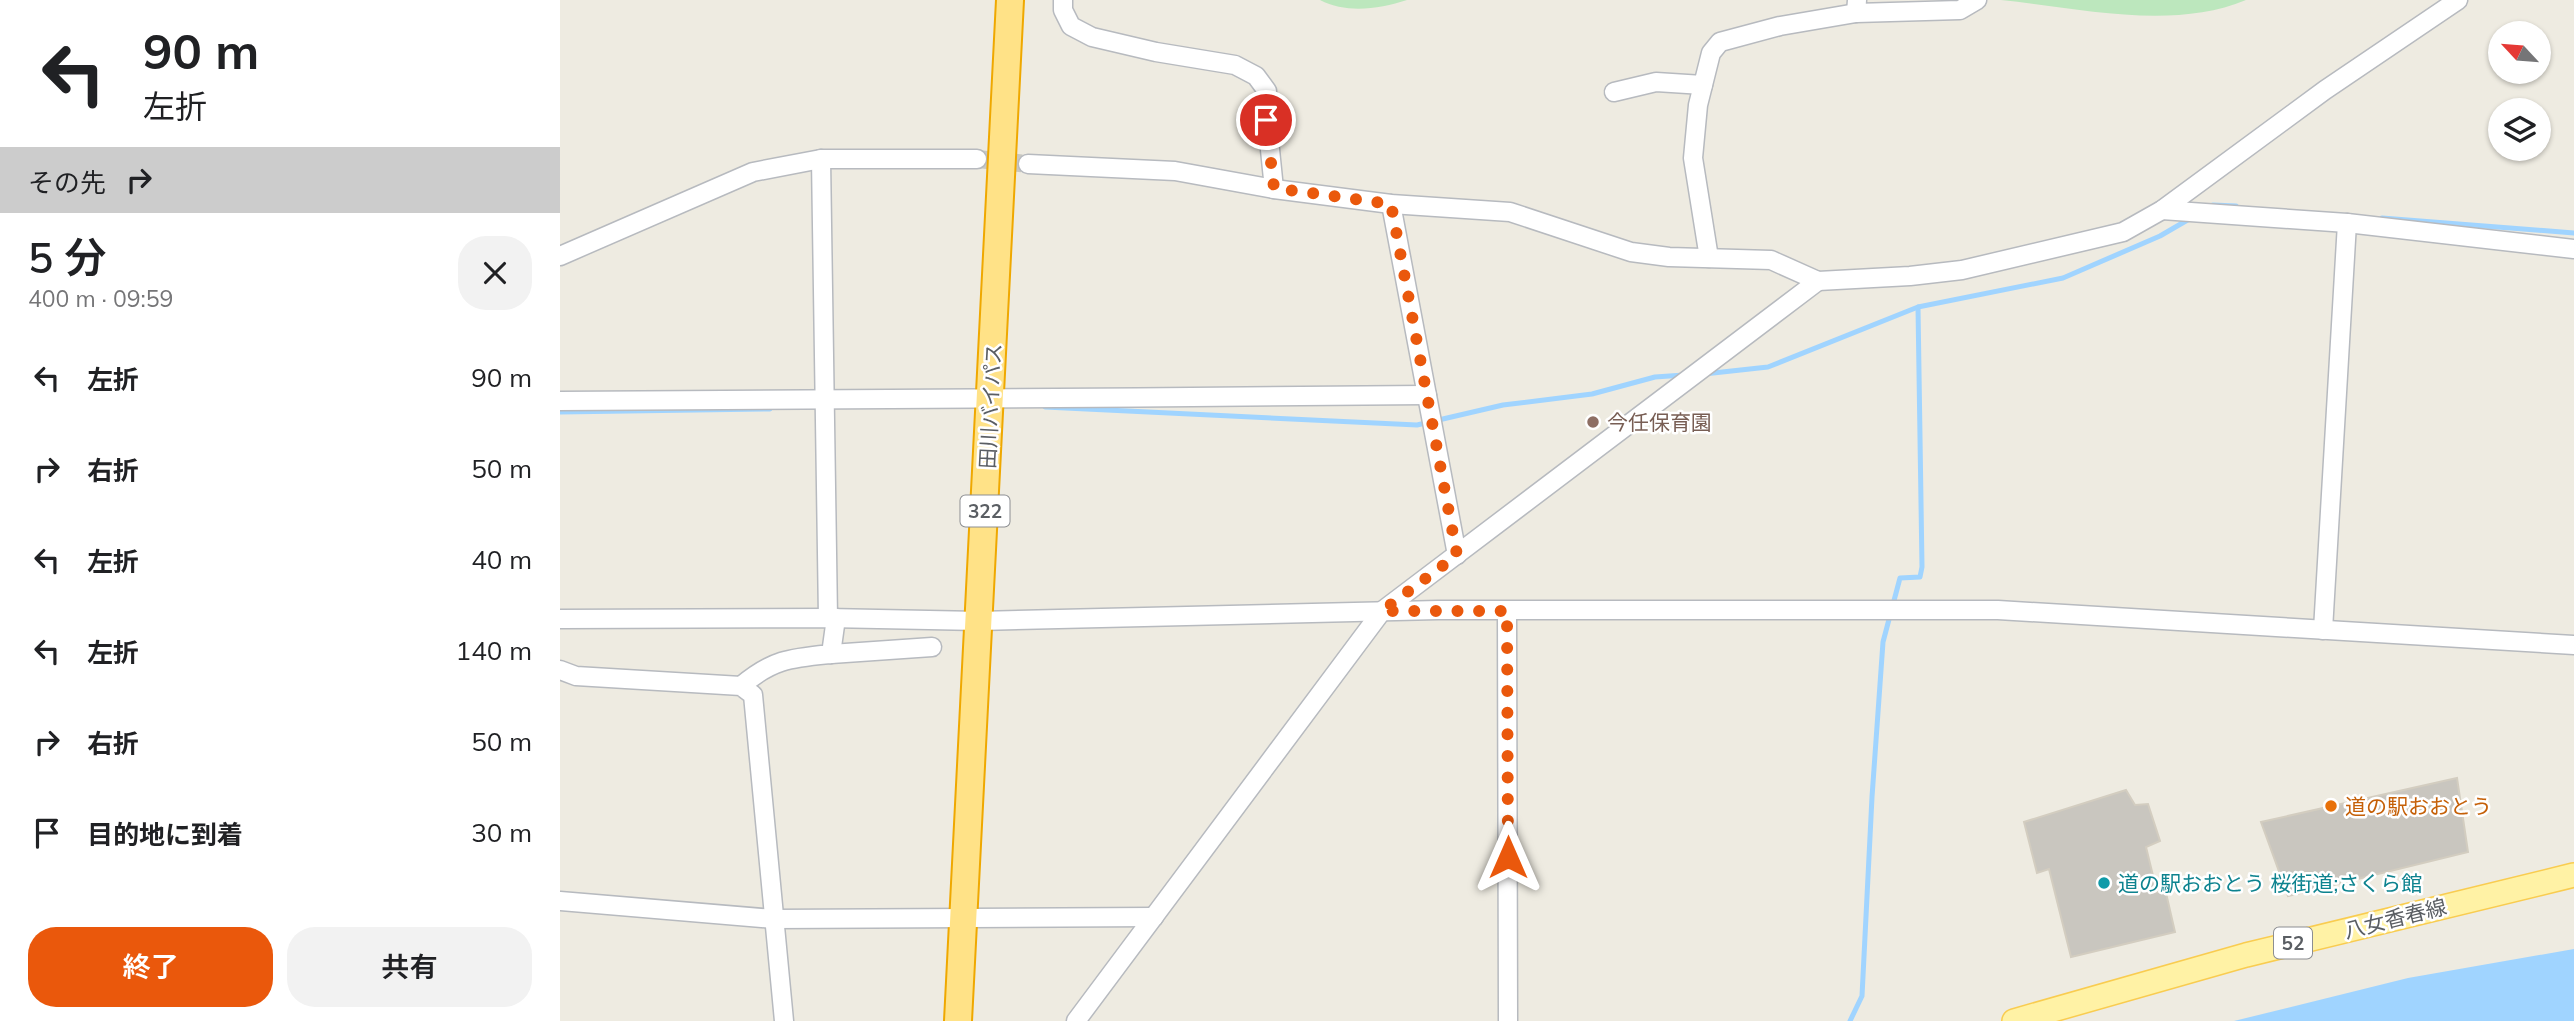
<!DOCTYPE html>
<html lang="ja">
<head>
<meta charset="utf-8">
<style>
	body { margin:0; font-family:Mulish,"Noto Sans JP",sans-serif; background:#f2f2f2; color:#202124; height:100vh; display:flex; flex-direction:column; font-size:26px; white-space:nowrap }
	* { box-sizing:border-box; margin:0 }
	p { font-size:23px; color:#757577 }
	.icon { flex:none; width:38px; height:38px; fill:none; stroke:currentColor; stroke-width:2; stroke-linecap:round; stroke-linejoin:round }
	.map { position:relative; flex:1; overflow:hidden }
	.sheet { display:flex; flex-direction:column; background:#fff; width:560px }
	.sheet>* { flex:none }
	.guide { background:#fff; color:#202124; overflow:hidden }
	.needle { width:46px; rotate:296deg }
	.tools { position:absolute; left:1928px; top:21px; display:grid; gap:14px }
	.tools a { display:grid; place-items:center; width:63px; height:63px; border-radius:50%; background:#fff; box-shadow:0 2px 5px #0004; font-size:35px }
	.pin { position:absolute; display:grid; place-items:center; width:60px; height:60px; color:#fff; margin:-30px; border:4px solid #fff; border-radius:50%; box-shadow:0 2px 7px #0007 }
	.me { position:absolute; width:77px; margin:-38px; rotate:0deg; stroke-linejoin:round; filter:drop-shadow(0 0 5px #0008) }
	.turn { display:flex; align-items:center; gap:24px; height:147px; padding:0 28px; font-size:32px }
	.turn .icon { width:91px; height:91px; stroke-width:2.5 }
	.turn b { display:block; font-size:49px; line-height:60px }
	.then { display:flex; align-items:center; height:66px; padding:0 28px; background:#0003; gap:14px; font-size:26px }
	.round { display:grid; place-items:center; flex:none; width:74px; height:74px; border-radius:28px; background:#f2f2f2 }
	.overview { display:flex; align-items:center; justify-content:space-between; height:119px; padding:0 28px }
	h1 { font-size:42px; font-weight:600; line-height:52px }
	.primary-button { display:flex; gap:14px; margin-top:auto; padding:14px 28px }
	.primary-button a { flex:1; height:80px; border-radius:28px; background:#ea580c; color:#fff; font-size:28px; font-weight:600; line-height:80px; text-align:center }
	.primary-button a+a { background:#f2f2f2; color:#202124 }
	ul { padding:0; list-style:none }
	li { display:flex; align-items:center; gap:21px; height:91px; padding:0 28px }
	li div { flex:1 }
	li b { display:block; font-size:26px }
	li em { font-style:normal }
	main { display:flex; flex:1; min-height:0 }
	.map>svg:first-child { display:block }
	.green { fill:#bce7bd }
	.water { fill:#a0d4ff }
	.lines { fill:none; stroke-linecap:round; stroke-linejoin:round }
	.stream { stroke:#a0d4ff; stroke-width:5 }
	.building { fill:#c9c6bf; stroke:#d3cdc0; stroke-width:2 }
	.minor-tunnel { stroke:#c9c8c2; stroke-width:18; stroke-dasharray:18 9; stroke-linecap:butt }
	.minor-casing { stroke:#b7babf; stroke-width:21 }
	.major-casing { stroke:#f9cc50; stroke-width:26 }
	.highway-casing { stroke:#efa800; stroke-width:30 }
	.minor { stroke:#fff; stroke-width:18 }
	.major { stroke:#fff2a5; stroke-width:23 }
	.highway { stroke:#ffe287; stroke-width:26 }
	.route { stroke:#ea580c; stroke-width:12; stroke-dasharray:0 21.6 }
	.education-dot { fill:#8d6e63; stroke:#fff; stroke-width:2.5 }
	.food-dot { fill:#e8710a; stroke:#fff; stroke-width:2.5 }
	.culture-dot { fill:#0f9aa8; stroke:#fff; stroke-width:2.5 }
	.labels { text-anchor:middle; dominant-baseline:central; stroke-width:5; stroke-linejoin:round; paint-order:stroke }
	.shield { fill:#fff; stroke:#8c8e92; stroke-width:2 }
	.shield-label { font-size:19px; font-weight:bold; fill:#5a5e63 }
	.street-label { font-size:21px; fill:#5a5e63; stroke:#fff }
	.education-label { font-size:21px; fill:#785e54; stroke:#fff; text-anchor:start }
	.food-label { font-size:21px; fill:#c56008; stroke:#fff; text-anchor:start }
	.culture-label { font-size:21px; fill:#0d838f; stroke:#fff; text-anchor:start }
</style>
</head>
<body>
<main>
<section class="sheet">
<div class="guide">
<div class="turn"><svg class="icon" aria-label="left" viewBox="0 0 24 24"><path d="M17 20v-9H6M10 6l-5 5 5 5"/></svg><div><b>90 m</b>左折</div></div>
<div class="then">その先<svg class="icon" aria-label="right" viewBox="0 0 24 24"><path d="M7 20v-9h11M14 6l5 5-5 5"/></svg></div>
</div>
<div class="overview"><div><h1>5 分</h1><p>400 m · 09:59</p></div><a class="round"><svg class="icon" aria-label="close" viewBox="0 0 24 24"><path d="M6 6l12 12M18 6L6 18"/></svg></a></div>
<ul>
<li><svg class="icon" aria-label="left" viewBox="0 0 24 24"><path d="M17 20v-9H6M10 6l-5 5 5 5"/></svg><div><b>左折</b></div><em>90 m</em></li>
<li><svg class="icon" aria-label="right" viewBox="0 0 24 24"><path d="M7 20v-9h11M14 6l5 5-5 5"/></svg><div><b>右折</b></div><em>50 m</em></li>
<li><svg class="icon" aria-label="left" viewBox="0 0 24 24"><path d="M17 20v-9H6M10 6l-5 5 5 5"/></svg><div><b>左折</b></div><em>40 m</em></li>
<li><svg class="icon" aria-label="left" viewBox="0 0 24 24"><path d="M17 20v-9H6M10 6l-5 5 5 5"/></svg><div><b>左折</b></div><em>140 m</em></li>
<li><svg class="icon" aria-label="right" viewBox="0 0 24 24"><path d="M7 20v-9h11M14 6l5 5-5 5"/></svg><div><b>右折</b></div><em>50 m</em></li>
<li><svg class="icon" aria-label="arrive" viewBox="0 0 24 24"><path d="M6 21V4h12l-3 4 3 4H6"/></svg><div><b>目的地に到着</b></div><em>30 m</em></li>
</ul>
<div class="primary-button"><a>終了</a><a>共有</a></div>
</section>
<div class="map">
<svg width="2014" height="1021" viewBox="0 0 2014 1021">
	<rect width="100%" height="100%" fill="#eeebe1"/>
	<g class="green">
		<path d="M760 0H847C819 9 787 14 760 0Z"/>
		<path d="M1441 0H1686C1612 31 1518 8 1441 0Z"/>
	</g>
	<polygon class="water" points="2014,949 2014,1021 1674,1021 1848,978"/>
	<g class="lines">
		<g class="stream">
			<polyline points="1648,208 1653,205 1676,206"/>
			<polyline points="1822,218 2014,233"/>
			<polyline points="1144,374 1208,367 1358,307 1503,278 1600,236 1631,218"/>
			<polyline points="485,407 857,425 943,405 1032,394 1095,377 1124,375"/>
			<polyline points="0,412 210,409"/>
			<polyline points="1290,1021 1302,996 1312,797 1323,642 1340,578 1360,577 1362,567 1358,307"/>
		</g>
	</g>
	<g class="building">
		<polygon points="1897,778 1908,852 1728,896 1701,822"/>
		<polygon points="1566,790 1575,805 1588,804 1600,841 1586,847 1597,892 1606,893 1615,932 1511,957 1489,869 1477,873 1464,822"/>
	</g>
	<g class="lines">
		<polyline class="minor-tunnel" points="417,159 468,164"/>
		<g class="minor-casing">
			<g id="minor">
				<polyline points="503,0 503,10 511,26 532,37 596,52 675,65 696,76 707,91 707,120 714,189"/>
				<polyline points="1297,0 1296,13 1400,10 1417,0"/>
				<polyline points="1054,92 1096,82 1143,85"/>
				<polyline points="261,159 268,618"/>
				<polyline points="468,164 615,171 714,189 831,204 950,212 1071,252 1109,257 1211,260 1258,281 1350,276 1402,270 1563,232 1602,210 1765,90 1898,0"/>
				<polyline points="831,204 897,555"/>
				<polyline points="1602,210 1787,223 2014,249"/>
				<polyline points="0,256 193,172 261,159 417,159"/>
				<polyline points="1149,258 1133,158 1138,105 1151,53 1160,42 1220,26 1296,13"/>
				<path d="M0 401C289 401 578 397 867 395"/>
				<polyline points="947,611 948,1021"/>
				<polyline points="0,619 268,618 419,621 878,610 1438,610 2014,645"/>
				<polyline points="1763,630 1787,223"/>
				<polyline points="271,654 372,647"/>
				<polyline points="0,670 16,676 181,686 193,695 224,1021"/>
				<path d="M181 686C213 659 231 658 271 654L276 618"/>
				<polyline points="0,901 214,919 594,917"/>
				<polyline points="516,1021 822,611 1258,281"/>
			</g>
		</g>
		<g class="major-casing">
			<polyline id="major" points="1454,1021 1686,955 2014,875"/>
		</g>
		<g class="highway-casing">
			<polyline id="highway" points="398,1021 450,0"/>
		</g>
		<use href="#minor" class="minor"/>
		<use href="#major" class="major"/>
		<use href="#highway" class="highway"/>
	</g>
	<g class="lines">
		<polyline class="route" points="706,120 714,188 831,204 897,555 822,611 947,611 948,857"/>
	</g>
	<circle class="education-dot" cx="1033" cy="422" r="7"/>
	<circle class="food-dot" cx="1771" cy="806" r="7"/>
	<circle class="culture-dot" cx="1544" cy="883" r="7"/>
	<g class="labels">
		<g class="shield">
			<rect x="400.5" y="495.5" width="49" height="31" rx="5"/>
			<rect x="1714" y="927.5" width="38" height="31" rx="5"/>
		</g>
		<g class="shield-label">
			<text x="425" y="511">322</text>
			<text x="1733" y="943">52</text>
		</g>
		<g class="street-label">
			<text transform="translate(430 406) rotate(-87)">田川バイパス</text>
			<text transform="translate(1835 918) rotate(-14)">八女香春線</text>
		</g>
		<g class="education-label">
			<text x="1047" y="422">今任保育園</text>
		</g>
		<g class="food-label">
			<text x="1785" y="806">道の駅おおとう</text>
		</g>
		<g class="culture-label">
			<text x="1558" y="883">道の駅おおとう 桜街道;さくら館</text>
		</g>
	</g>
</svg>
<div class="tools">
<a><svg class="needle" viewBox="-14 -14 28 28"><path d="M0-13l5 13h-10z" fill="#e53935"/><path d="M0 13l5-13h-10z" fill="#757577"/></svg></a>
<a><svg class="icon" aria-label="layers" viewBox="0 0 24 24"><path d="M12 4l9 5-9 5-9-5zM3 14l9 5 9-5"/></svg></a>
</div>
<div class="pin" style="left:706px;top:120px;background:#d93025"><svg class="icon" aria-label="arrive" viewBox="0 0 24 24"><path d="M6 21V4h12l-3 4 3 4H6"/></svg></div>
<svg class="me" style="left:948px;top:857px" viewBox="-20 -20 40 40"><path d="M0-17L14 15 0 8-14 15z" fill="#ea580c" stroke="#fff" stroke-width="4"/></svg>
</div>
</main>
</body>
</html>
